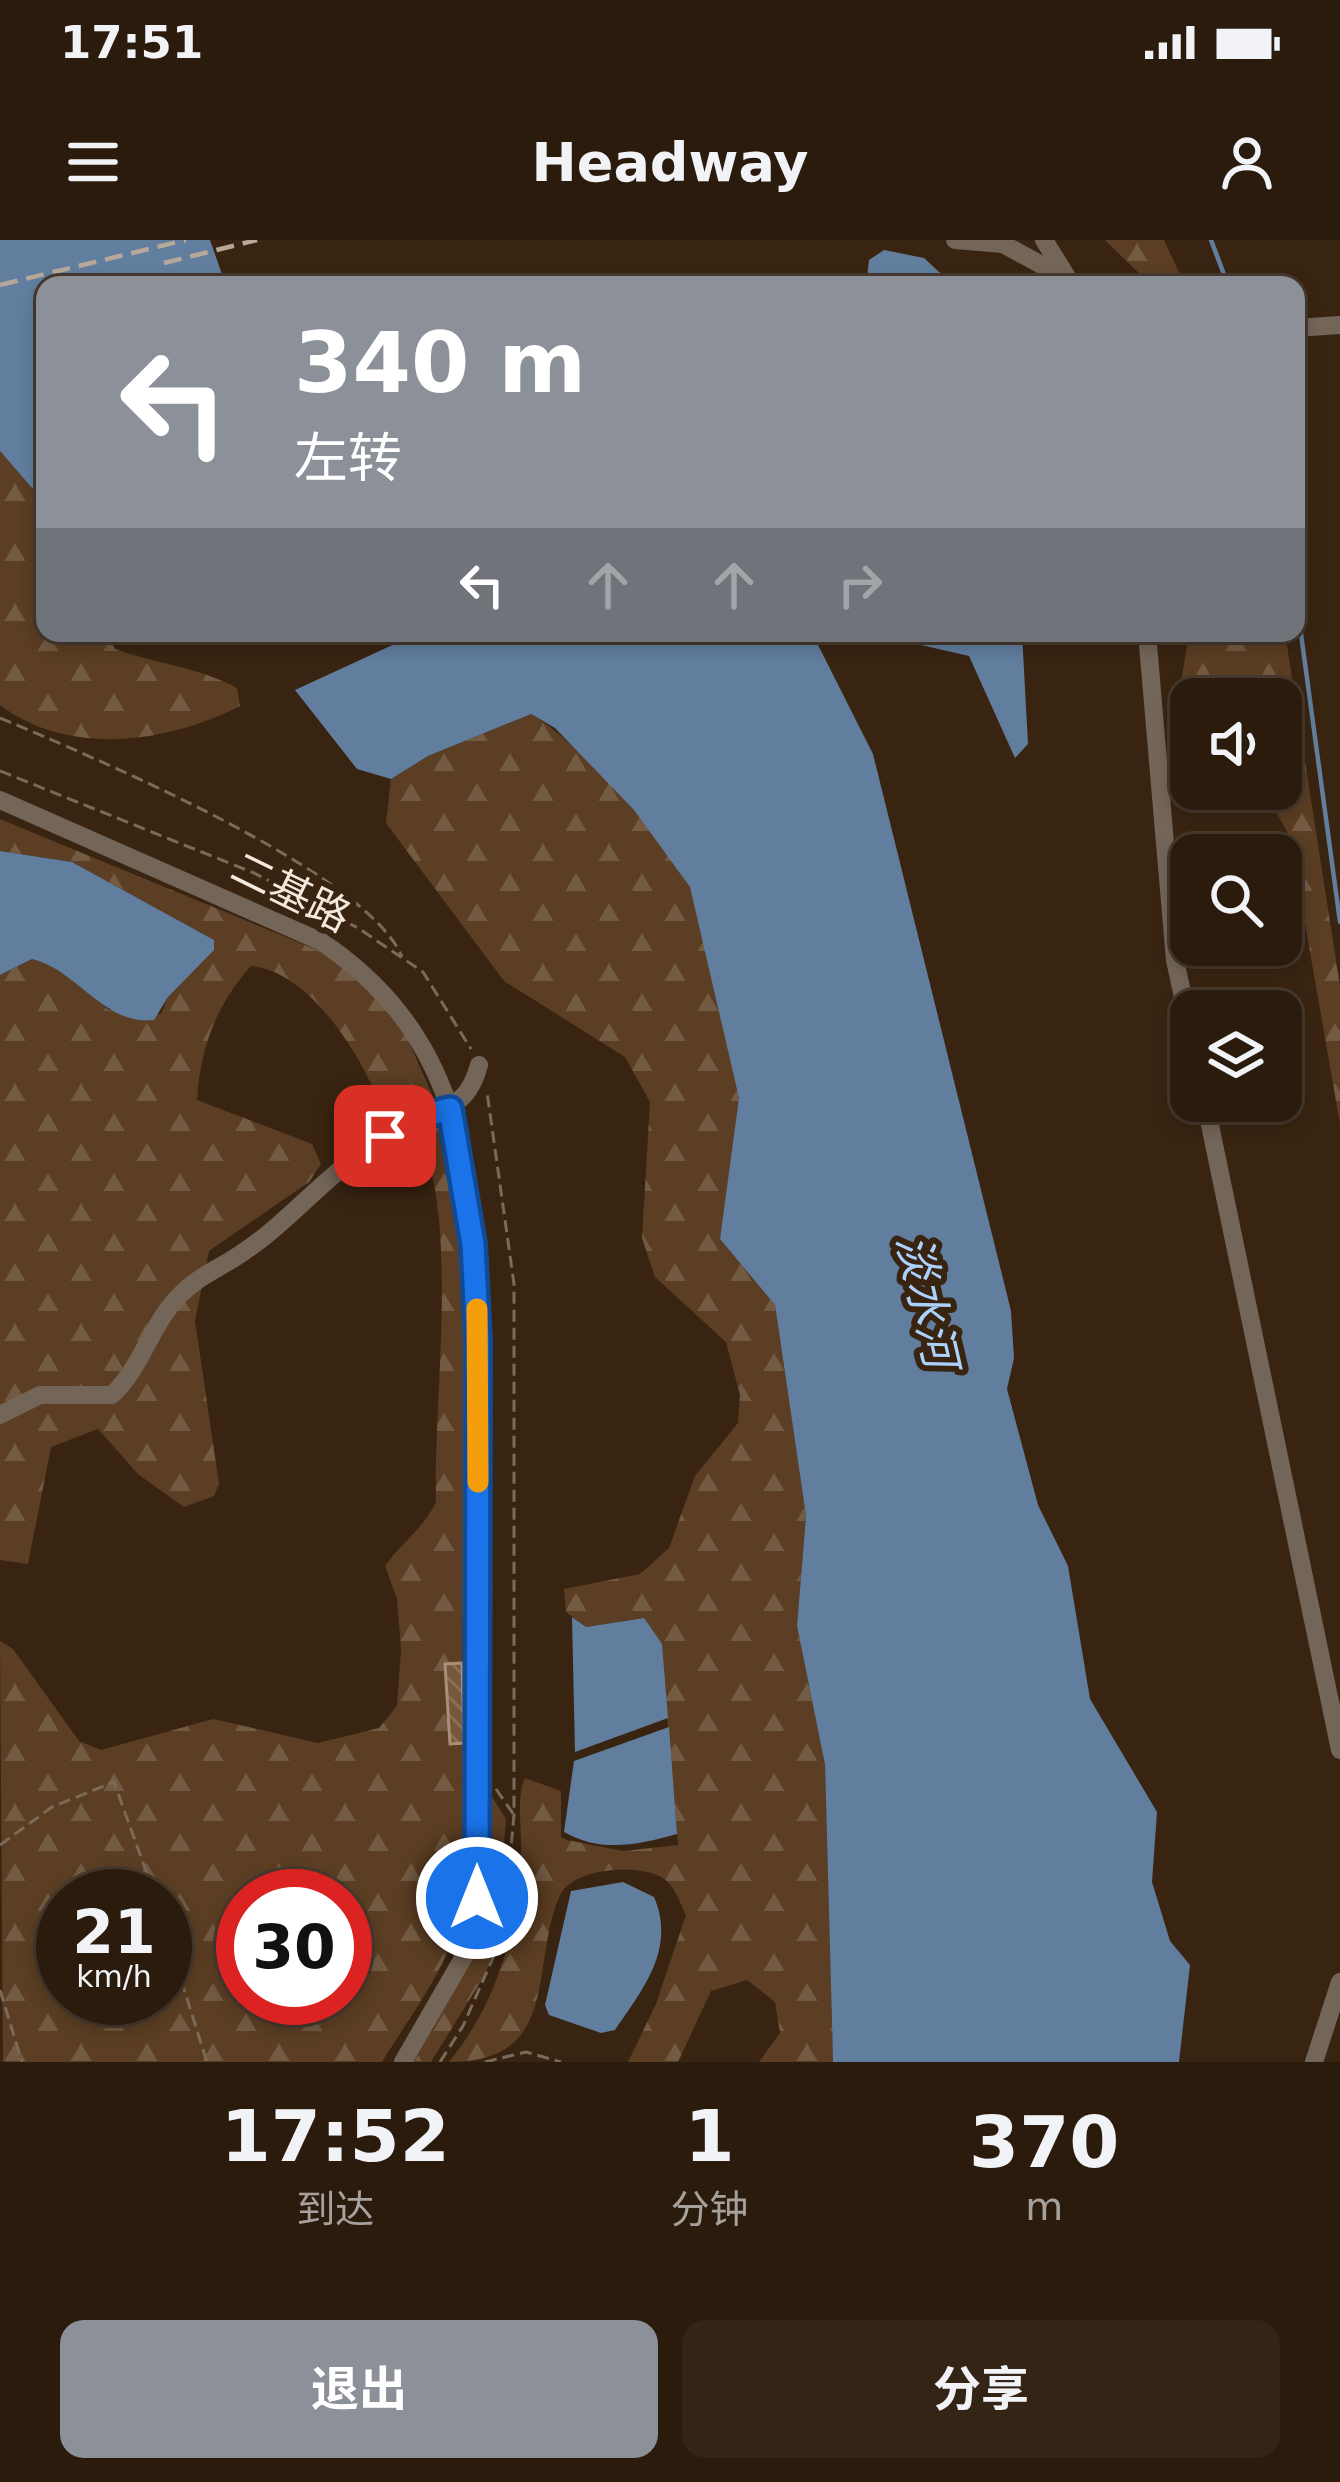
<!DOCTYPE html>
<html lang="zh">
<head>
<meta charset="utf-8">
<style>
	body { margin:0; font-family:"DejaVu Sans","Noto Sans SC",sans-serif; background:#332416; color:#f1f3f6; height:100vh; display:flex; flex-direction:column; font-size:45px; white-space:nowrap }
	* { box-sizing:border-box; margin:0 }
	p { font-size:39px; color:#a6a19d }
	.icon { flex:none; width:66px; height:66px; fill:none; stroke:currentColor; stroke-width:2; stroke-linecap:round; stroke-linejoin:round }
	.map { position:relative; height:1822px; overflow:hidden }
	.details { display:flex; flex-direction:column; background:#2b1b0d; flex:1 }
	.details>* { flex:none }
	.top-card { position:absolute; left:36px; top:36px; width:1269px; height:366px; border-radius:24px; box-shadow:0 6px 18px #0003,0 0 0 3px #47392e; background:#8c9099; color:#fff; overflow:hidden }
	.controls { position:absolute; left:1170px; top:438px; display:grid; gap:24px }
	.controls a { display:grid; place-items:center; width:132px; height:132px; border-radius:24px; background:#2b1b0d; box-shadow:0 6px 18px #0003,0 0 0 3px #47392e; font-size:60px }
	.speed { position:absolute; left:36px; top:1629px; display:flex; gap:24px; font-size:60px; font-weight:700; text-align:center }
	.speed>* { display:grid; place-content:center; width:156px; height:156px; border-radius:50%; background:#2b1b0d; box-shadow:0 6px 18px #0003,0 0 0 3px #47392e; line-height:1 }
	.speed small { font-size:30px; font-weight:400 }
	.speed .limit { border:18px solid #d22; background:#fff; color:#111 }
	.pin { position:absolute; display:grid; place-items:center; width:102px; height:102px; color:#fff; margin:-51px; border-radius:24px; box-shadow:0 6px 18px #0006 }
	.me { position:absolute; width:132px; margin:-66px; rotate:0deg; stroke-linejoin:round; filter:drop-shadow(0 0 9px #0008) }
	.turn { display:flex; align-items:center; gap:42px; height:252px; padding:0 60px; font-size:54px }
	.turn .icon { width:156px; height:156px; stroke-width:2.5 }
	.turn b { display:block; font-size:84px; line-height:102px }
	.lanes { display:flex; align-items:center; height:114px; padding:0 60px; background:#0003; justify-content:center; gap:60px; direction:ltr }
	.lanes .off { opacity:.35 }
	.eta { display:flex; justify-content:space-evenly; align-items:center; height:204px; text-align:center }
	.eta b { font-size:72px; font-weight:700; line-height:84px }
	.button { display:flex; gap:24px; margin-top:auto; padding:24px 60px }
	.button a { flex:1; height:138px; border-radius:24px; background:#8c9099; color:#fff; font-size:48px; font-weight:700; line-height:138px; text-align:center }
	.button a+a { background:#332416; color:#f1f3f6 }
	.status { display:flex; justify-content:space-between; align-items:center; height:84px; padding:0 60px; background:#2b1b0d; direction:ltr }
	.status svg { height:33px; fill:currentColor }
	header { display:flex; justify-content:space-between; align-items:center; height:156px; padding:0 60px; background:#2b1b0d; font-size:54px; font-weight:700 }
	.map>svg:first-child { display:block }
	.forest { fill:url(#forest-firs); fill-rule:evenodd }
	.water { fill:#617e9e }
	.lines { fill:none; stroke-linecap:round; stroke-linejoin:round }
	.stream { stroke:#617e9e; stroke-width:4.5 }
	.building { fill:url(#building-back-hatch); stroke:#a88f79; stroke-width:3 }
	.path { stroke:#7c6a59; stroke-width:3; stroke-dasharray:12 6; stroke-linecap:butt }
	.minor { stroke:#746559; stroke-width:18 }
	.rail { stroke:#b8a89a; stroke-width:4.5; stroke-dasharray:18 9; stroke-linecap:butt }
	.route-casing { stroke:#114b97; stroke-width:30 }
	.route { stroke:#1a73e8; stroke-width:21 }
	.slow { stroke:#f59e0b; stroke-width:21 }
	.labels { text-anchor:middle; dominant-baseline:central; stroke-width:12; stroke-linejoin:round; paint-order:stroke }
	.street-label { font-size:42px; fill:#f5e8dc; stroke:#392411 }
	.water-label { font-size:45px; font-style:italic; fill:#abd2fc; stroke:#392411 }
</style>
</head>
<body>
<div class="status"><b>17:51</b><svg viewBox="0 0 49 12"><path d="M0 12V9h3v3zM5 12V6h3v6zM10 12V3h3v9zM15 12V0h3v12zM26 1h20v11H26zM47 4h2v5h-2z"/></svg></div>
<header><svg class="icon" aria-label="menu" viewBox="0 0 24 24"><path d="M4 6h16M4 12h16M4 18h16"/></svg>Headway<svg class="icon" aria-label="person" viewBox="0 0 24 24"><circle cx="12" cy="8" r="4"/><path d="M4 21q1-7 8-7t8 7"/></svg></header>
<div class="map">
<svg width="1340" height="1822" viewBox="0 0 1340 1822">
	<defs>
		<pattern id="forest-firs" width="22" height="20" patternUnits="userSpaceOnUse" patternTransform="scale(3)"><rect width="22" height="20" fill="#5b3e23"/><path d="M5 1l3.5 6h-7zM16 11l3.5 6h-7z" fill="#735a42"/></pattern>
		<pattern id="building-back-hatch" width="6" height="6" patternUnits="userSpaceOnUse" patternTransform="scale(3)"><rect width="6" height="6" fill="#76573a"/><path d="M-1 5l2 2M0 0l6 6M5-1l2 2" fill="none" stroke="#8a6f56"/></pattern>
	</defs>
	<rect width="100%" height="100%" fill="#392411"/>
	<g class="forest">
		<polygon points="1105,0 1164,0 1185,45 1151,45"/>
		<path d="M0 211 45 263V393H107L115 409C156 424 199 427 237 448L240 466C168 503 68 517 0 465Z"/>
		<polygon points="1189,393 1285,393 1340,746 1340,884 1290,597 1267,556 1253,549 1281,549 1281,459 1191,459 1191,473 1181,444"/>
		<path d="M531 474C574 498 670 602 691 648 705 679 740 830 739 862 737 908 727 954 720 999L775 1065 806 1276 797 1386 825 1525 833 1822H759L780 1793 775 1762 747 1740 711 1751 678 1822H628L656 1764 686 1675C679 1661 675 1645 661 1637 636 1623 571 1628 559 1657 530 1727 561 1822 449 1822 499 1760 517 1691 521 1612 522 1590 516 1556 525 1538L561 1551V1597L567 1600 623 1611 678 1605 661 1403 643 1378 586 1387 566 1372 564 1349 640 1334 669 1308 695 1236 738 1183 740 1155 726 1102 655 1037 642 998 650 862 625 817 504 741 386 583 391 539 428 516Z"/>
		<path d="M0 579 322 712 369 747 405 793 434 859 418 868 373 848C352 802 305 731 251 726 216 765 200 809 197 860L312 904 321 924 309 942 209 1011 195 1081 219 1244 214 1256 184 1267 139 1235 98 1189 51 1207 28 1324 0 1320V735L32 719 56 725 109 770 161 774 168 757 213 710 214 700 72 622 0 611Z"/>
		<path d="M436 887 449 893C481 1067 465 1247 462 1423L445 1425 450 1503H466C468 1559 474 1617 461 1672 450 1725 410 1776 382 1822H3L0 1401 13 1409 79 1501 101 1510 213 1479 318 1503 379 1488 397 1466 401 1410 397 1359 385 1326C402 1302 423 1289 436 1262 433 1159 459 989 421 899ZM63 1656H165V1758H63ZM243 1656H345V1758H243Z"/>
		<polygon points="487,1549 506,1579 496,1698 486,1733 431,1822 414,1822 464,1732"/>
	</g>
	<g class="water">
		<polygon points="0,0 210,0 224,40 224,45 45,45 45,263 0,211"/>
		<polygon points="884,10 924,18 953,45 874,45 867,38 869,20"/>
		<polygon points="398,393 812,393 873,514 1011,1071 1014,1118 1007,1149 1038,1265 1068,1326 1090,1459 1157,1572 1152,1642 1170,1701 1190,1725 1179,1822 833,1822 825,1525 797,1386 806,1276 775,1065 720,999 739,858 690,647 634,570 555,488 531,474 428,516 391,539 357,529 295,450 399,402"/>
		<polygon points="904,393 1022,393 1028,504 1015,518 969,416 921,405"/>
		<path d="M0 611 72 622 214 700V710L168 757 154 780C104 786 78 730 32 719L0 735Z"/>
		<polygon points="572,1377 586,1387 644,1378 662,1404 668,1478 575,1512"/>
		<path d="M669 1487 677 1594C637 1605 601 1613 564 1592L574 1521Z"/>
		<path d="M623 1642 654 1657C676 1708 644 1748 615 1790L601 1793 549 1775 545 1765 571 1651Z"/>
	</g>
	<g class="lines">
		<g class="stream">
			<polyline points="1211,0 1228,45"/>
			<polyline points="1296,357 1340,682"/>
		</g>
	</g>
	<polygon class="building" points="462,1423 464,1503 450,1504 445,1424"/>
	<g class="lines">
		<g class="path">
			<path d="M0 478C90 516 367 631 402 717"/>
			<polyline points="0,531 254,633 358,688 423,732 471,809"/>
			<polyline points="496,1549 514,1575"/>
			<polyline points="0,1605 52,1567 114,1542 155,1656"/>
			<polyline points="165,1689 207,1822"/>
			<polyline points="0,1750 22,1822"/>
			<polyline points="440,1822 463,1786 503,1695 514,1575 514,1044 487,852"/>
			<polyline points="485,1822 526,1812 561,1822"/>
		</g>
		<g class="minor">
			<polyline points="955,0 1003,4 1069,40"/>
			<polyline points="1044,0 1067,37"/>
			<polyline points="1296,88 1340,85"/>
			<polyline points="1147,393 1175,720 1191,794"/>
			<path d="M0 560 322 702C383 744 424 794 448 864 489 983 478 1123 478 1246 477 1384 477 1521 477 1658L466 1713 403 1822"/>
			<polyline points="1205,861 1340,1510"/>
			<path d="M0 1175 40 1155H112C142 1127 150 1086 179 1056 197 1037 218 1029 239 1015 283 987 318 944 360 914 376 902 396 885 414 878 450 865 468 866 479 825"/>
			<polyline points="1314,1822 1340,1742"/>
		</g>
		<g class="rail">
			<polyline points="164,23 257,0"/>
			<polyline points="0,45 186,0"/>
		</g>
	</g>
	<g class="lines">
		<g class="route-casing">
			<polyline id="route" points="385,896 411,879 450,869 473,1004 478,1100 477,1658"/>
		</g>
		<use href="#route" class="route"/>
		<polyline class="slow" points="477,1069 478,1242"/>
	</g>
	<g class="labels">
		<g class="street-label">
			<text transform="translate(291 652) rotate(26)">二基路</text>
		</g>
		<g class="water-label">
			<text transform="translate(927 1061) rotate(77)">淡水河</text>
		</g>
	</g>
</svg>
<div class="controls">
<a><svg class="icon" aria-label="sound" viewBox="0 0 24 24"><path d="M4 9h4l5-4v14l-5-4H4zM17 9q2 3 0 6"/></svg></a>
<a><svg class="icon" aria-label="search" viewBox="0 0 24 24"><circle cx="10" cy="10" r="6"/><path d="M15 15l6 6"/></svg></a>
<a><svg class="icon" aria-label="layers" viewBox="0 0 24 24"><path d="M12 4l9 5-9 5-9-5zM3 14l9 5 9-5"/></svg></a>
</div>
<div class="speed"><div>21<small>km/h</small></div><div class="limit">30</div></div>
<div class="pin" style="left:385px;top:896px;background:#d93025"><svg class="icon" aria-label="arrive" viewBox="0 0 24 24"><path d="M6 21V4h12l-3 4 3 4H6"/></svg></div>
<svg class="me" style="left:477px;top:1658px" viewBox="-20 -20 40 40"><circle r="17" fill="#1a73e8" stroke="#fff" stroke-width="3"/><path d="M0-11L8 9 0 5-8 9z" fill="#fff"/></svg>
<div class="top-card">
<div class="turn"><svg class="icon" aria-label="left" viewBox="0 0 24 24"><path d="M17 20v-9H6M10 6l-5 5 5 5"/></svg><div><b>340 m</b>左转</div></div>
<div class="lanes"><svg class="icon" aria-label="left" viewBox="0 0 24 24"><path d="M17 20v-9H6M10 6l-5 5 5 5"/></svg><svg class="icon off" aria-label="ahead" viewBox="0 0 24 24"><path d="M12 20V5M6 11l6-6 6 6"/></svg><svg class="icon off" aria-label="ahead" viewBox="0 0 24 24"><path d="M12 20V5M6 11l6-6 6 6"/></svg><svg class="icon off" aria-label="right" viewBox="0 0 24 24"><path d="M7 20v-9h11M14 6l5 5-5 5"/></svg></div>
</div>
</div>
<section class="details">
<div class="eta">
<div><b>17:52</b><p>到达</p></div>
<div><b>1</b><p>分钟</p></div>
<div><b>370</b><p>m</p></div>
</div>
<div class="button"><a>退出</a><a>分享</a></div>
</section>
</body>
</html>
